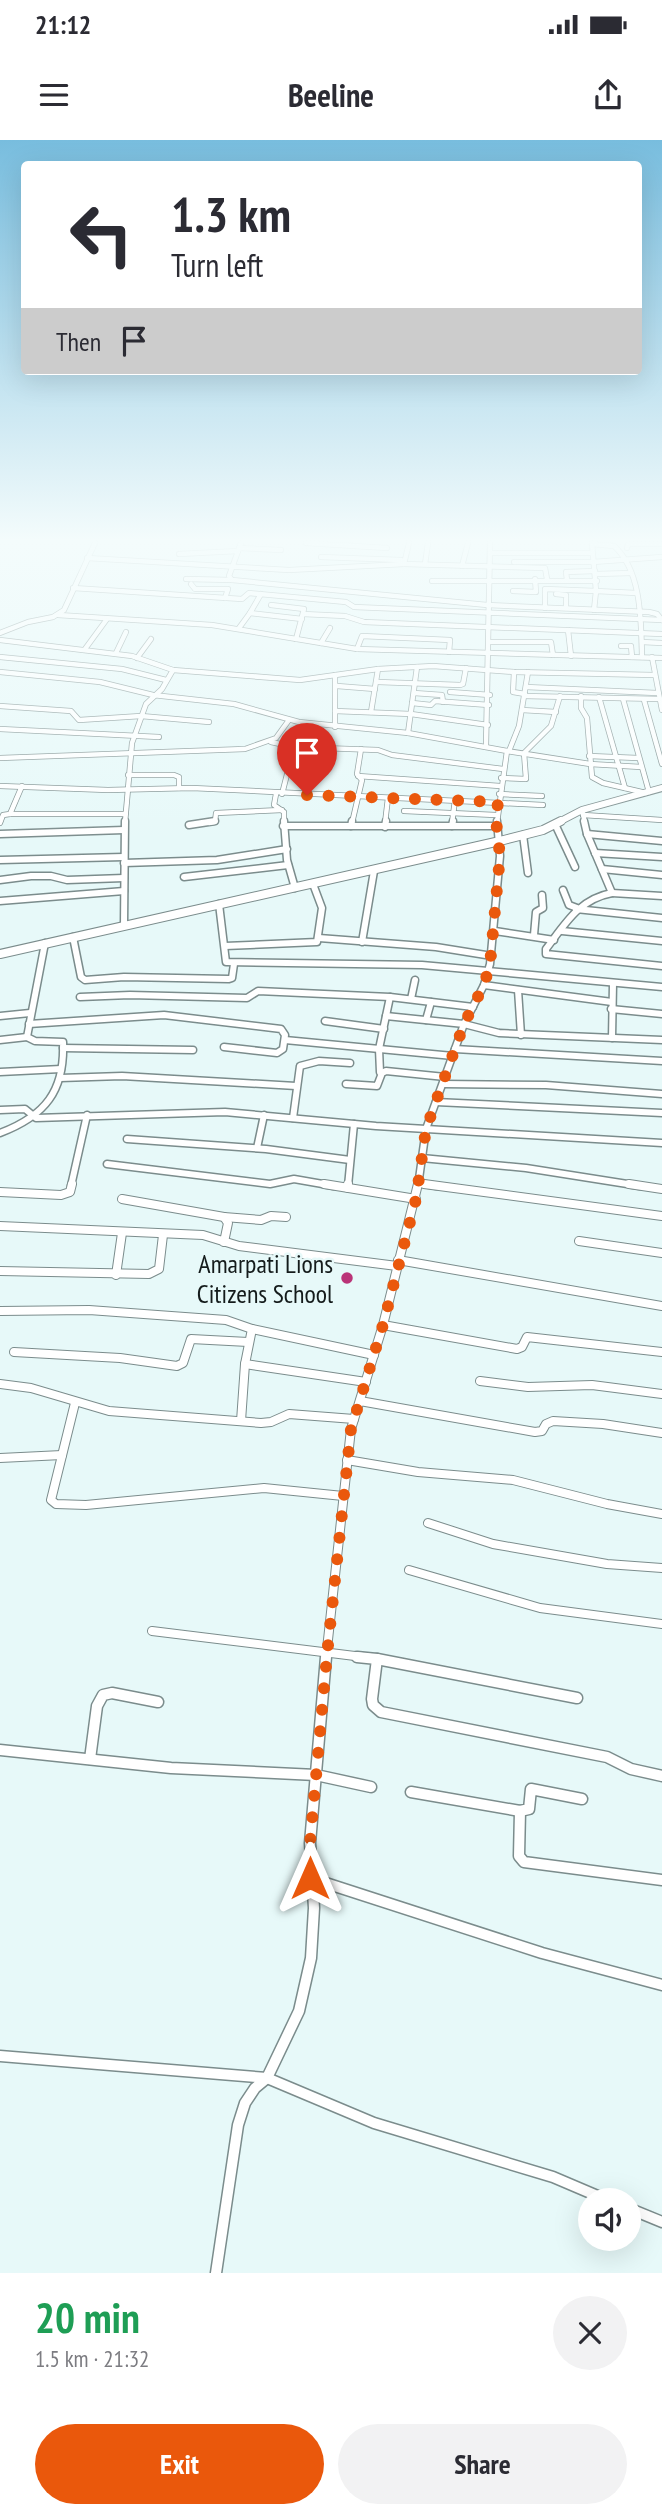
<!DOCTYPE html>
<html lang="en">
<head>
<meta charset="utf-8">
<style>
	body { margin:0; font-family:"PT Sans Narrow",sans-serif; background:#f2f2f3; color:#2b2b33; height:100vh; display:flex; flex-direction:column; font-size:26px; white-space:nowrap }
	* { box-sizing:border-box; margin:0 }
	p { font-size:23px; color:#7c7c81 }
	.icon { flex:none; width:38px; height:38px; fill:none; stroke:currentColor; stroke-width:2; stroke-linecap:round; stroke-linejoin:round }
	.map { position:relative; height:2133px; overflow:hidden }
	.panel { display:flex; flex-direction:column; background:#fff; flex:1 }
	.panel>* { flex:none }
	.hud { position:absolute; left:21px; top:21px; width:621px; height:214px; border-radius:7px; box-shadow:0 7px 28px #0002; background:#fff; color:#2b2b33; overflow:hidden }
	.tools { position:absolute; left:578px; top:2048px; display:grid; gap:14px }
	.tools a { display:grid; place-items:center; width:63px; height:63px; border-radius:50%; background:#fff; box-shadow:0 7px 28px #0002; font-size:35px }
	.pin { position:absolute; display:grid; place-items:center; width:60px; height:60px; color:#fff; margin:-72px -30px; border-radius:50% 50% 50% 0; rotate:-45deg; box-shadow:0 0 7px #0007 }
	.pin .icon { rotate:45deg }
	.me { position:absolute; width:77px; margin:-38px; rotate:0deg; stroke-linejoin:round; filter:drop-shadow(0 0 5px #0008) }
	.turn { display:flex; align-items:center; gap:24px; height:147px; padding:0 35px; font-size:32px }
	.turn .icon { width:91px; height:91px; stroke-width:2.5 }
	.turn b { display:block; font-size:49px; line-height:60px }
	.then { display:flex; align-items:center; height:66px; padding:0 35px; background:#0003; gap:14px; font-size:26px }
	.round { display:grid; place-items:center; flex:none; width:74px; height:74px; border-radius:37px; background:#f2f2f3 }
	.summary { display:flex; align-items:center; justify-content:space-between; height:119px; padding:0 35px }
	h1 { font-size:42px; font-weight:600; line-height:52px; color:#1e9e55 }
	.action { display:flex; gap:14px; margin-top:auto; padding:14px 35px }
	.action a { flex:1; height:80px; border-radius:42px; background:#ea580c; color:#fff; font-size:28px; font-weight:600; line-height:80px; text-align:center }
	.action a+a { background:#f2f2f3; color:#2b2b33 }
	.status { display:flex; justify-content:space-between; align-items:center; height:49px; padding:0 35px; background:#fff; direction:ltr }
	.status svg { height:19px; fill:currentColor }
	header { display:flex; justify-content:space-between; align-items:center; height:91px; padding:0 35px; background:#fff; font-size:32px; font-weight:600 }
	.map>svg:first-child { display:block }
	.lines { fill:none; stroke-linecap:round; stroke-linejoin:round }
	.minor-far3-casing { stroke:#7b8c8c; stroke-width:6 }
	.minor-far2-casing { stroke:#7b8c8c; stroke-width:9 }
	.minor-far1-casing { stroke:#7b8c8c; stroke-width:10 }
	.minor-casing { stroke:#7b8c8c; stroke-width:13 }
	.tertiary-far1-casing { stroke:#7b8c8c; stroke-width:8 }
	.tertiary-casing { stroke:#7b8c8c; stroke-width:10 }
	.minor-far3 { stroke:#fff; stroke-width:4.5 }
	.minor-far2 { stroke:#fff; stroke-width:6 }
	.minor-far1 { stroke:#fff; stroke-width:8 }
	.minor { stroke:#fff; stroke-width:10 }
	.tertiary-far1 { stroke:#fff; stroke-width:6 }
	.tertiary { stroke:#fff; stroke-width:8 }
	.route { stroke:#ea580c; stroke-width:12; stroke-dasharray:0 21.6 }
	.poi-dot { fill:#ba3478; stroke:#e7f9f9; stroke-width:2.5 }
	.labels { text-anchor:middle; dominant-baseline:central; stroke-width:5; stroke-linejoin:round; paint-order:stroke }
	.poi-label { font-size:26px; fill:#141b1b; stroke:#e7f9f9; text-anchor:end }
</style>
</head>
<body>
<div class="status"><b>21:12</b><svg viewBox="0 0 49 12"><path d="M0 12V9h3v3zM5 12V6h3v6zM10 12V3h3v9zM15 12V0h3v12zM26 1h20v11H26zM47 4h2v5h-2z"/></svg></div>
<header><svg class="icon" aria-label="menu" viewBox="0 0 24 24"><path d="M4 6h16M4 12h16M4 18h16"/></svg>Beeline<svg class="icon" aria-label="share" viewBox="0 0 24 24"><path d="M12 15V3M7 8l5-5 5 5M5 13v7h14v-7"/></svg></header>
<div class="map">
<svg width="662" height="2133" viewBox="0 0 662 2133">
	<rect width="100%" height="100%" fill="#e7f9f9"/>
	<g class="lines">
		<g class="minor-far3-casing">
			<g id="minor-far3">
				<polyline points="241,403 229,436 232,440 487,465 649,472 657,474 662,480"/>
				<polyline points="306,403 387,408"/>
				<polyline points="409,403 404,424 545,428 547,439"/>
				<path d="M592 404 614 406C642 431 641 482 642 517"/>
				<polyline points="239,408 281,410"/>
				<polyline points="627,408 628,404 662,404"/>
				<polyline points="490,413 592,413"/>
				<polyline points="179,414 238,411"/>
				<polyline points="321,417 401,420"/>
				<polyline points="87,418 289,430 404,424"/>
				<polyline points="514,422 593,422 662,417"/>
				<polyline points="425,424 428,403"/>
				<polyline points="462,426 468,403"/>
				<polyline points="596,434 631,433"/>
				<polyline points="186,439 232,440"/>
				<polyline points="567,440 566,432 595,431"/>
				<polyline points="432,441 597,441"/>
				<polyline points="191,444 195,449 228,449 225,458"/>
				<polyline points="73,448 242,459 249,453 346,462 354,467 662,480"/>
				<polyline points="513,451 536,452 535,439"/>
				<polyline points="556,454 566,455 566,468"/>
				<polyline points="271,465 304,469 296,499"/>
				<polyline points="545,468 545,449 596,451 592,403"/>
				<polyline points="594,470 596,451 636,453"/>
				<polyline points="250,473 261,454"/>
				<polyline points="303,474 345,476 364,482 662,494"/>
				<polyline points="58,475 212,485 357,509 662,518"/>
				<polyline points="239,488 250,473 302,479"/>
				<polyline points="568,490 571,516"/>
				<polyline points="0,493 28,482 53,477 64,470 95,403"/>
				<polyline points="0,500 132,516 173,530 162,549 146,564 132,603 125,683"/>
				<polyline points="491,502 551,502 553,515"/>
				<polyline points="642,502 662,503"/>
				<polyline points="321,503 330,488"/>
				<polyline points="621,506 631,506 632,517"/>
				<polyline points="85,509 107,479"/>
				<polyline points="357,509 362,496 450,500 449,512"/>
				<polyline points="116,513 126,492"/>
				<polyline points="0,517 122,529 166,540"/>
				<polyline points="652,517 662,570"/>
				<polyline points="137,518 151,499"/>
				<polyline points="173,530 300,540 378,529 433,526 514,532 654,535"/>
				<polyline points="0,532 100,542 153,555 234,564 299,582 408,593 507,611 497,683"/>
				<polyline points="514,532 513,552 525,554"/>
				<polyline points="335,535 335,587"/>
				<polyline points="378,542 460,545 463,544 466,528"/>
				<polyline points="337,546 375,549"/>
				<polyline points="526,547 657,553"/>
				<polyline points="450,552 490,555"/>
				<polyline points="414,553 442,555 443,562"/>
				<polyline points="524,556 659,559"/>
				<polyline points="581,556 581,568 587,578 592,637 603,643 646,653"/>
				<polyline points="599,557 625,648"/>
				<polyline points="623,559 649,652"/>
				<polyline points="644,560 662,624"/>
				<polyline points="412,563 431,565 435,561 489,565"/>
				<polyline points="0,566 71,571 79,580 141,576 209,582"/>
				<polyline points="522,570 556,572"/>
				<polyline points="335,571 411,574 488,585"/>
				<polyline points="371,572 378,529"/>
				<polyline points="0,589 159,597"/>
				<polyline points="408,593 417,527"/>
				<polyline points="271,602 294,607 282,654"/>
				<polyline points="486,606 490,403"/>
				<polyline points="294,607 378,610 392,615 503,629"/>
				<polyline points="507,611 590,624 641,627"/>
				<polyline points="509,611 519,586 528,532"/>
				<polyline points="589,616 638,618"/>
				<polyline points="0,618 245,609 276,598 289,580"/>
				<polyline points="128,635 174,635 179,637 179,648"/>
				<polyline points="358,636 500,646"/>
				<polyline points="501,638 526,639 524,613 551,586 560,556"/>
				<polyline points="0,646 108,650 192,648 543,665"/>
				<polyline points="276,654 274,665 284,672 284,683"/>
				<polyline points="499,654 542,656"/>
				<polyline points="582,670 585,683"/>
				<polyline points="404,671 496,675"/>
				<polyline points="10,674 125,674"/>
				<polyline points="583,675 662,680"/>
				<polyline points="0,683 3,675 10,674 22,646"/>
				<polyline points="209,683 215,682 216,673 282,670"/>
				<polyline points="352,683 362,640 357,634 361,609"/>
				<polyline points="385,683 388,658"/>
				<polyline points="452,683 455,660"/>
			</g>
		</g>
		<g class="minor-far2-casing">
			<g id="minor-far2">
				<polyline points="284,681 287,720 295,748"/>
				<path d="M584 681 587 694 612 753C579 759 565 784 546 809V814L662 826"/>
				<polyline points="555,684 575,727"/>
				<polyline points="189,685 215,681"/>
				<polyline points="283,686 497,686"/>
				<polyline points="351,686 352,681"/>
				<polyline points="452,686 453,681"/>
				<polyline points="385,687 386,681"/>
				<polyline points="0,694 124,690"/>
				<polyline points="587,694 662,701"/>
				<polyline points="523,695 528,733"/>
				<polyline points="595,713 662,717"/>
				<polyline points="0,720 124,717"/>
				<polyline points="124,723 217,720 287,709"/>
				<polyline points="602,729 662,735"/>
				<polyline points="184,737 288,725"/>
				<polyline points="0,740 31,736 51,736 67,740 124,738"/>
				<polyline points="563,750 569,765 577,768"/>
				<polyline points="612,753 662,756"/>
				<polyline points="0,761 124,751"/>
				<polyline points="219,764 226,822 422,825 662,847"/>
				<polyline points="576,769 662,778"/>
				<polyline points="124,785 125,681"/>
				<polyline points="495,791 554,800"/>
				<polyline points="562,791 662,801"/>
				<polyline points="534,795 536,772 543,768 542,755"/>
				<polyline points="73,797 81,837 85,840 124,837 229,839 232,838 234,824"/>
				<polyline points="319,798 436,807 492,816"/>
				<polyline points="362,802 374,731"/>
				<polyline points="225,806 317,802 322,768 313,744"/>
				<polyline points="484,845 612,862"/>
				<polyline points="518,850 521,895"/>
				<polyline points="80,857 130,855 247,858 258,851 390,857 473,867"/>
				<polyline points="411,859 415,840"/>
				<polyline points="611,869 662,874"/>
				<polyline points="0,876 30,873"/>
				<polyline points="386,876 464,884 499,893 662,900"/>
				<polyline points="426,880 431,862"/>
				<polyline points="325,881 384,889"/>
				<polyline points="29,884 164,875 281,889 285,895 283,909 277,913 224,907"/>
				<polyline points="612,898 613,844"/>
				<polyline points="0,900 27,897"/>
				<polyline points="285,900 453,916"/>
				<polyline points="63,908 193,910"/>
				<polyline points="455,909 662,921"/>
				<polyline points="0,932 61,929"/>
				<polyline points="380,932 379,909 390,857"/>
				<polyline points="60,938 122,936 296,946"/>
				<polyline points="346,944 377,946 382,933 386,931 445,937"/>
				<polyline points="443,944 546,945 662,954"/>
				<polyline points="436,962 662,973"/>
				<polyline points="0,970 25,969 36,978 225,972 376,986 662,1003"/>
				<polyline points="293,978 300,926 319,921 350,923"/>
				<path d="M0 993C45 976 65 951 63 902L35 901 27 897 45 803"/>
				<polyline points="127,999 266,1009 350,1020"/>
				<polyline points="257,1008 264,975"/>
				<polyline points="422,1018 526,1028 640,1046"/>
				<polyline points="107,1024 270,1044 294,1039 334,1046"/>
				<polyline points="418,1043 437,1046"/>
				<polyline points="71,1046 87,975"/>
				<polyline points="348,1046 354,984"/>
				<polyline points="418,1046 426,989 464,884 484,845 490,824 500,716 497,681"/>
			</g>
		</g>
		<g class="minor-far1-casing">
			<g id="minor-far1">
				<polyline points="324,1044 416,1059"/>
				<polyline points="424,1044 662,1076"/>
				<polyline points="629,1044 662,1049"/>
				<polyline points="348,1048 348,1044"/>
				<polyline points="0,1052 61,1055 70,1052 72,1044"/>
				<polyline points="122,1059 224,1077 228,1083 224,1102"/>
				<polyline points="224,1077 261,1080 271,1076 286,1077"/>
				<polyline points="0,1086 203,1095 239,1106 397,1126"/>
				<polyline points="579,1101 662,1113"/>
				<polyline points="398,1120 662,1166"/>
				<polyline points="0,1131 149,1134 159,1129 163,1095"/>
				<polyline points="116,1135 122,1093"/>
				<polyline points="0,1171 89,1170 226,1180 252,1189 374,1215"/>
				<polyline points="383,1185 517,1209 522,1207 527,1197 662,1212"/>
				<polyline points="14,1212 120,1218 177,1226 183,1223 191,1199 248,1202"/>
				<polyline points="245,1224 366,1242"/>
				<polyline points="480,1241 528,1247 592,1245 662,1254"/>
				<polyline points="0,1244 31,1248 109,1271 261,1283 271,1282 289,1274 354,1279"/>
				<polyline points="360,1261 535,1292 542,1291 546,1284 553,1281 603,1284 662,1293"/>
				<polyline points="75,1263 51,1360 56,1364 86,1365 264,1348 343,1356"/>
				<polyline points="241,1281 245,1224 252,1189"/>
				<polyline points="0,1318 62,1315"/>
				<polyline points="347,1320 418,1332 513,1340 607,1364 662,1374"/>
				<polyline points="428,1383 493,1404 607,1424 662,1428"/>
				<polyline points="409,1430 540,1468 662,1484"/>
				<polyline points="152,1491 371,1518"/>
				<polyline points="326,1518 351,1289 383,1185 418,1044"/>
			</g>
		</g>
		<g class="minor-casing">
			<g id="minor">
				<polyline points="357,1517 377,1519 372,1559 373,1565 381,1572 607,1617 631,1629 662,1636"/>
				<polyline points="377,1519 577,1558"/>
				<polyline points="0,1610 171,1628 316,1635 371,1647"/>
				<polyline points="90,1619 97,1566 103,1555 112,1553 158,1562"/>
				<polyline points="411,1652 520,1671 519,1716 524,1722 662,1740"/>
				<polyline points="520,1671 529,1669 531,1649 582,1659"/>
				<polyline points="310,1738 542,1813 662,1845"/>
				<polyline points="0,1916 267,1938 374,1983 553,2037 607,2060"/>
				<polyline points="628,2068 662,2082"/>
				<polyline points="216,2133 238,1985 245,1963 255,1948 267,1938 299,1871 311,1818 314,1768 310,1703 326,1517"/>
			</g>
		</g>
		<g class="tertiary-far1-casing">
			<polyline id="tertiary-far1" points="557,683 582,670 662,648"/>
		</g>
		<g class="tertiary-casing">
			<polyline id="tertiary" points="0,814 500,701 543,690 561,681"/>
		</g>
		<use href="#minor-far3" class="minor-far3"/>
		<use href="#minor-far2" class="minor-far2"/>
		<use href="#minor-far1" class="minor-far1"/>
		<use href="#minor" class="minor"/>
		<use href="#tertiary-far1" class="tertiary-far1"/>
		<use href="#tertiary" class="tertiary"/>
	</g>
	<linearGradient id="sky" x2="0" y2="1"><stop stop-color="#78bdde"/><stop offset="0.57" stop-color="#f4fcfc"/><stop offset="1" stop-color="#f4fcfc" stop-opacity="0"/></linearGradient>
	<rect width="662" height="702" fill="url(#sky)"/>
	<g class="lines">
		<polyline class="route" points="307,655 498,662 496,680 500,716 490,824 484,845 464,884 426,989 416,1059 383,1185 351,1289 327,1515 310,1703 310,1738"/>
	</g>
	<circle class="poi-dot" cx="347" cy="1138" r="7"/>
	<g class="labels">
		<g class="poi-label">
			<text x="333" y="1123">Amarpati Lions<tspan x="333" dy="30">Citizens School</tspan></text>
		</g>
	</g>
</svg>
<div class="tools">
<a><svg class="icon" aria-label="sound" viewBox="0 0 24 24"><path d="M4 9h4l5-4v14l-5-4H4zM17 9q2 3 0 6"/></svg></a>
</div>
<div class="pin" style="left:307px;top:655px;background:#d93025"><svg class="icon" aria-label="arrive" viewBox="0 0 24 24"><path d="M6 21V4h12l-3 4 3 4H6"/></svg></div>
<svg class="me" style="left:310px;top:1738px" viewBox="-20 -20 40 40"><path d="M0-17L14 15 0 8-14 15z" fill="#ea580c" stroke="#fff" stroke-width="4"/></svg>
<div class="hud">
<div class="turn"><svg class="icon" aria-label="left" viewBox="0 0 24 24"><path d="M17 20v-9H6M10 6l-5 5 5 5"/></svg><div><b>1.3 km</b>Turn left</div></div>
<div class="then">Then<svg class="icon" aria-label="arrive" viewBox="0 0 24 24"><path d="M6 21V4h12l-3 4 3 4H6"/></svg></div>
</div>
</div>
<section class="panel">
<div class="summary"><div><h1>20 min</h1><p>1.5 km · 21:32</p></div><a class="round"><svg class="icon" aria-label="close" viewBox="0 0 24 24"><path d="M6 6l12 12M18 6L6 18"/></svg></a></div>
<div class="action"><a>Exit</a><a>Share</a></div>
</section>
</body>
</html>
